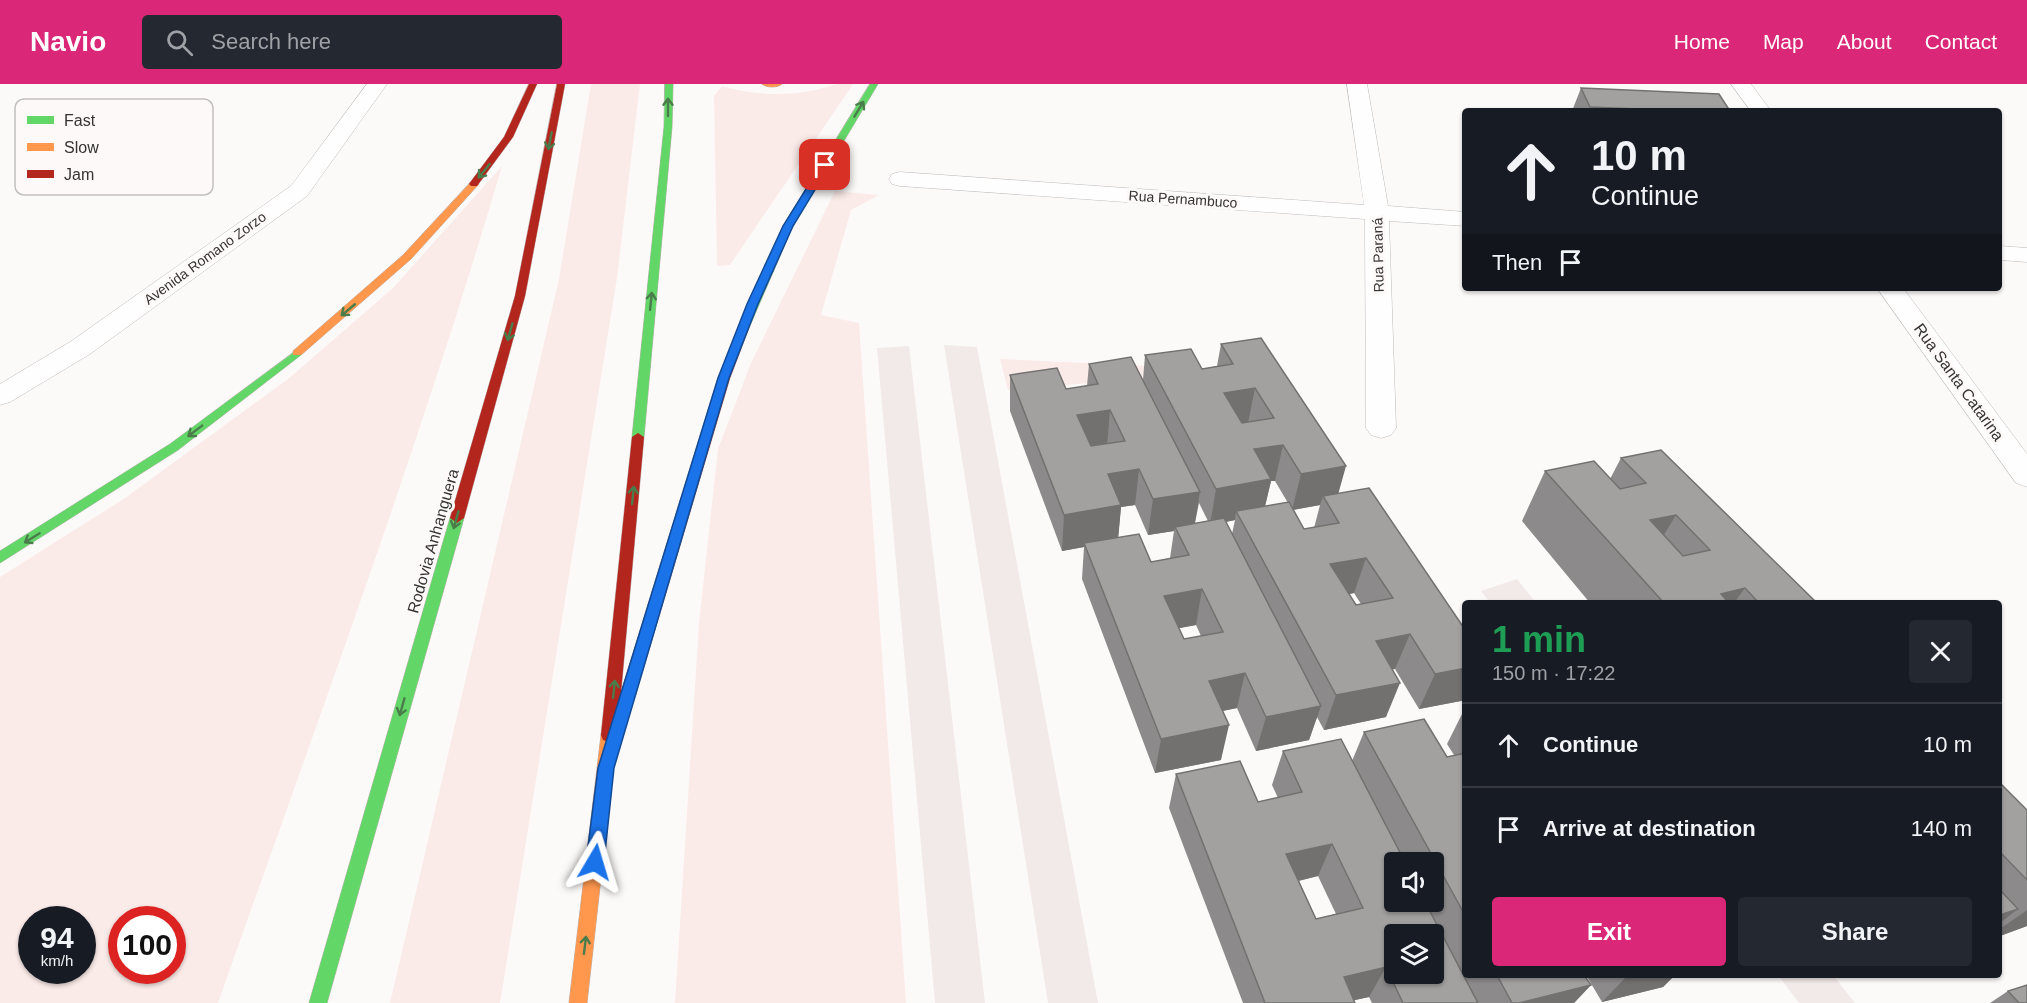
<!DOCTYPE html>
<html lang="en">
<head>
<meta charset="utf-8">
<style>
	body { margin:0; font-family:Helvetica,sans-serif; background:#242831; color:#f1f3f6; height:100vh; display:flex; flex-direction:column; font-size:22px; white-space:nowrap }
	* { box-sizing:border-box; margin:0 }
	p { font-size:20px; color:#9ea1a6 }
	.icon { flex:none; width:33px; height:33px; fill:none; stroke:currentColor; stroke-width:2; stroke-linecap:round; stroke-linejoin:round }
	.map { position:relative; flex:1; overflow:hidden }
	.details { position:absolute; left:1462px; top:516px; width:540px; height:378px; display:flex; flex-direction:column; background:#171b24; border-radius:6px; box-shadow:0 2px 4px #0004 }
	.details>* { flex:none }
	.guide { position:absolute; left:1462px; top:24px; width:540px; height:183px; border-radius:6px; box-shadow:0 2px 4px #0004; background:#171b24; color:#f1f3f6; overflow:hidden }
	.controls { position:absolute; left:1384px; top:768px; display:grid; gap:12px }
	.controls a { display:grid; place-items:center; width:60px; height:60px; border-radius:6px; background:#171b24; box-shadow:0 2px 4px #0004; font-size:30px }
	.speed { position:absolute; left:18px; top:822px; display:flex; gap:12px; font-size:30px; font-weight:700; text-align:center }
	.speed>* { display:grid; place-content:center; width:78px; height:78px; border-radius:50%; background:#171b24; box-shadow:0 2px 4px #0004; line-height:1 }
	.speed small { font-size:15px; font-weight:400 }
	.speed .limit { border:9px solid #d22; background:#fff; color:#111 }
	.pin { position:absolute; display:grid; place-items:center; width:51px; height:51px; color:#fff; margin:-26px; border-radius:12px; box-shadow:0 3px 9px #0006 }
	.me { position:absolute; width:66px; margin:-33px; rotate:7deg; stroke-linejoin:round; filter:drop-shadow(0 0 4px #0008) }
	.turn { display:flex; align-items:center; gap:21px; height:126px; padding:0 30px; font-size:27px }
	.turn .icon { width:78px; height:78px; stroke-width:2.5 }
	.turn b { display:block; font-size:42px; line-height:51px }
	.then { display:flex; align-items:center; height:57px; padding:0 30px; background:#0003; gap:12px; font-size:22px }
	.round { display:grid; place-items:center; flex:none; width:63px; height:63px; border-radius:6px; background:#242831 }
	.headline { display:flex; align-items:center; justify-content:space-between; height:102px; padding:0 30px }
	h1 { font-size:36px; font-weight:700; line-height:45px; color:#1e9e55 }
	.cta { display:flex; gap:12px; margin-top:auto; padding:12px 30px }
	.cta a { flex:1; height:69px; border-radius:6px; background:#db2777; color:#fff; font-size:24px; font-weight:700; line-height:69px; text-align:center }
	.cta a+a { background:#242831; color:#f1f3f6 }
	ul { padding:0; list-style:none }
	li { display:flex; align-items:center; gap:18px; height:84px; padding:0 30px; border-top:2px solid #363941 }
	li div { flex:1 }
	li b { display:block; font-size:22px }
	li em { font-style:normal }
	header { display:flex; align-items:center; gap:36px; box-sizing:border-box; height:84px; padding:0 30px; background:#db2777; color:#fff }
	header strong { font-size:28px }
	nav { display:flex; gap:33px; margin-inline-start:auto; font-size:21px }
	.search { width:420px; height:54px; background:#242831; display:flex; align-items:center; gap:15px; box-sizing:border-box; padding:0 21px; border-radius:6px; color:#9ea1a6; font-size:22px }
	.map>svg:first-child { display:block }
	.built { fill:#f2eae9 }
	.green { fill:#fbebe8; fill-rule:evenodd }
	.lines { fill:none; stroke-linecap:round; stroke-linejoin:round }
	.street-casing { stroke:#bdbbba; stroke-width:1 }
	.fast-casing { stroke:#bcb0ae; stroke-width:1 }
	.slow-casing { stroke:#bcb0ae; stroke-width:1 }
	.jam-casing { stroke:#bcb0ae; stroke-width:1 }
	.street { fill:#fffefe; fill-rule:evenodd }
	.fast { fill:#63d668; fill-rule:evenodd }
	.slow { fill:#ff974d; fill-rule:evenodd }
	.jam { fill:#b3261e; fill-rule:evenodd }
	.wall { fill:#8c8a8a; fill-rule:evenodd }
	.shaded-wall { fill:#727170 }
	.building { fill:#a3a1a0; stroke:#727170; stroke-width:1.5; fill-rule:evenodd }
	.oneway { stroke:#4a7d4b }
	.route { fill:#1a73e8; stroke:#114b97; stroke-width:1.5 }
	.labels { text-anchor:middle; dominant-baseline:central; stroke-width:6; stroke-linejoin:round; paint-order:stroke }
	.far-street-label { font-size:14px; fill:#353433; stroke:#fdf9f8 }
	.street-label { font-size:16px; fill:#353433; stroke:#fdf9f8 }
	.key { fill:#fdf9f8; stroke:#c1bebd; stroke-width:1.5 }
	.key-label { font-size:16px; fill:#353433 }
</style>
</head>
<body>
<header>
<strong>Navio</strong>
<div class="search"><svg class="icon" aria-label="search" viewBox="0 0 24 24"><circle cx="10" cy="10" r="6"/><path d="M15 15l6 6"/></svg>Search here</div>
<nav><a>Home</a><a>Map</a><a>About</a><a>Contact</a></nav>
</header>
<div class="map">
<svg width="2027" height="919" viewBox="0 0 2027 919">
	<rect width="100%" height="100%" fill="#fcfaf9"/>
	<g class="built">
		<polygon points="944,261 977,263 1098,919 1048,919"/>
		<polygon points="909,262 985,919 935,919 877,264"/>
		<polygon points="1517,495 1536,519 1490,519 1481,507"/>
		<polygon points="1778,891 1833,891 1855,919 1799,919"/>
	</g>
	<g class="green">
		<polygon points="591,0 640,0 617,194 500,919 390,919 559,195"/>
		<path d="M837 0H853L730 181 717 182 714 12 722 2C761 13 798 13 837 0Z"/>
		<path d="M502 82C419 365 316 641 218 919H0V493L125 414 288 295 393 204ZM32 836H82V886H32ZM122 836H172V886H122Z"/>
		<polygon points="835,107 879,111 851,126 821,231 859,239 906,919 675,919 699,539 718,365 751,279"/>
		<polygon points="1000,275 1172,283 1174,292 1008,306"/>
	</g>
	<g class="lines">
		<g class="street-casing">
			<g id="street">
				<polygon points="367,0 387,0 307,112 90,270 10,318 0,321 0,300 70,258 291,102"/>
				<polygon points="1347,0 1367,0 1388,122 1466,128 1466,142 1389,137 1396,344 1391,351 1381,354 1371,351 1366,344 1365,135 900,102 892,100 889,95 892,90 900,88 1364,121"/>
				<polygon points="1731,0 1751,0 1771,27 1751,27"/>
				<polygon points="2000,162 2027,164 2027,178 2000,176"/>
				<polygon points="1877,204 1903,204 2027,370 2027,403 2016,399"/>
			</g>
		</g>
		<g class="fast-casing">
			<g id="fast">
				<polygon points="665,0 673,0 672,43 644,353 638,357 632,353 664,43"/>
				<polygon points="870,0 878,0 793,142 749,244 748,246 740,246 739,244 783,142"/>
				<polygon points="297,266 303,269 301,271 178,366 0,479 0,467 170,360"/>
				<polygon points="457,429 464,434 327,919 309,919 450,434"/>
			</g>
		</g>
		<g class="slow-casing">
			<g id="slow">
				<path d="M762 0H782C778 4 766 4 762 0Z"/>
				<polygon points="471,98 479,100 411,175 301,271 293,271 293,267 403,171"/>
				<polygon points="609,644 615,646 617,651 587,919 569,919 601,651 603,646"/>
			</g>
		</g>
		<g class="jam-casing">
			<g id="jam">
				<polygon points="529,0 537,0 513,53 477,102 471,102 469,100 504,53"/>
				<polygon points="557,0 565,0 525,212 464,434 457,439 450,434 515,212"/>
				<polygon points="744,241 749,244 730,294 635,613 632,617 627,619 620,615 617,651 615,656 609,658 603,656 601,651 632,353 638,349 644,353 621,608 718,294 739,244"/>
			</g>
		</g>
		<use href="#street" class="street"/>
		<use href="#fast" class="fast"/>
		<use href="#slow" class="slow"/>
		<use href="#jam" class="jam"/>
	</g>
	<g class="wall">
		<polygon points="1581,4 1730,27 1588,27 1590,23 1588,27 1572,27"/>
		<path d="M1221 260 1338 409 1466 547V616L1419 625 1395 585H1393L1386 633 1324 646 1317 633 1309 656 1256 667 1237 624 1223 627 1221 676 1155 689 1082 495 1084 463 1062 467 1010 327V291L1066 305 1087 302 1089 280 1143 296 1145 271 1202 285 1217 282ZM1271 397H1275L1288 419 1265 422ZM1199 419 1208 437 1195 439ZM1135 421 1148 451 1174 447 1170 474 1151 478 1118 453 1121 423ZM1320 421 1314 444 1304 445 1293 426ZM1235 436 1232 450 1226 438ZM1354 509 1361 520 1356 521 1349 510ZM1196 541 1201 552 1184 555 1179 544Z"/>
		<polygon points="1621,374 1817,519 1590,519 1522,437 1545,387 1610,395"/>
		<path d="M1466 625V891H1584L1591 901 1574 919H1372L1369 913 1354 916 1355 919H1243L1169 724 1176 690 1258 718 1278 714 1272 701 1283 667 1352 677 1364 648 1447 673 1454 671 1447 660 1464 626ZM1395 778H1434V818H1395ZM1318 792 1336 830 1316 835 1299 797Z"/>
		<polygon points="2000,699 2027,726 2027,842 2000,852"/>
		<polygon points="1586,891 1675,891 1663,903 1602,918"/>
		<polygon points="2008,907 2027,919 1990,919"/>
	</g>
	<g class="shaded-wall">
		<polygon points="1255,304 1248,339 1218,345 1224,309"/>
		<polygon points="1110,326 1107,362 1075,367 1077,331"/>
		<polygon points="1283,361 1275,397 1271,397 1263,431 1236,427 1235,436 1210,441 1216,405 1254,365"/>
		<polygon points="1346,382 1336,418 1323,412 1320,421 1292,426 1301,390"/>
		<polygon points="1139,385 1135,421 1121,423 1118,457 1084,459 1084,463 1062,467 1064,431 1108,390"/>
		<polygon points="1200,408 1194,444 1175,443 1174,447 1148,451 1153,415"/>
		<polygon points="1676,431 1645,482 1650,436"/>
		<polygon points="1366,474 1354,509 1320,516 1330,480"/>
		<polygon points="1745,504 1734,519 1714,519 1721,510"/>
		<polygon points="1202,505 1196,541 1159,548 1164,512"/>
		<polygon points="1410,550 1395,585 1363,592 1376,557"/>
		<polygon points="1466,584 1466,616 1419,625 1435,590"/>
		<polygon points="1245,589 1237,624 1202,631 1209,597"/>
		<polygon points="1400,599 1386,633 1324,646 1336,611"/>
		<polygon points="1321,622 1309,656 1256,667 1266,633"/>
		<polygon points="1229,641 1221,676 1155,689 1161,655"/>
		<polygon points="1332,760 1318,792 1275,802 1286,770"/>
		<polygon points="2018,825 2000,839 2000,831"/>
		<polygon points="2027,826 2027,842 2000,852 2000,845"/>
		<polygon points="1386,883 1369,913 1342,919 1344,893"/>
		<polygon points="1628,891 1675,891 1663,903 1602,918"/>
		<polygon points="1591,901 1574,919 1519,919"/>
	</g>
	<g class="building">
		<polygon points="1581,4 1719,10 1730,27 1685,27 1590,23"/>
		<path d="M1261 254 1346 382 1301 390 1283 361 1254 365 1271 395 1216 405 1145 271 1191 265 1202 285 1233 280 1221 260ZM1255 304 1274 334 1242 339 1224 309Z"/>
		<path d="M1131 273 1200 408 1153 415 1139 385 1108 390 1121 421 1064 431 1010 291 1057 284 1066 305 1098 300 1089 280ZM1110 326 1125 357 1091 362 1077 331Z"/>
		<path d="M1661 366 1817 519H1759L1745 504 1721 510 1729 519H1664L1545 387 1594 377 1620 405 1646 399 1621 374ZM1676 431 1710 466 1683 472 1650 436Z"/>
		<path d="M1369 404 1466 547V584L1435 590 1410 550 1376 557 1400 599 1336 611 1236 427 1289 418 1304 445 1339 439 1323 412ZM1366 474 1393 514 1356 521 1330 480Z"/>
		<path d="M1224 434 1321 622 1266 633 1245 589 1209 597 1229 641 1161 655 1084 459 1139 450 1151 478 1189 471 1175 443ZM1202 505 1223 548 1184 555 1164 512Z"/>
		<polygon points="1424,635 1447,673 1466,669 1466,833 1364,648"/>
		<path d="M1341 655 1405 778H1395V818H1425L1478 919H1403L1386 883 1344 893 1355 919H1265L1176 690 1240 677 1258 718 1302 708 1283 667ZM1332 760 1363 824 1316 835 1286 770ZM1395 850H1434V890H1395Z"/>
		<polygon points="2000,699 2027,726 2027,796 2000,768"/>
		<polygon points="2000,806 2018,825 2000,831"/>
		<polygon points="1497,891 1584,891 1591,901 1519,919 1512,919"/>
		<polygon points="2027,901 2027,919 2019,919 2008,907"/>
	</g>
	<defs><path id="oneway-shaft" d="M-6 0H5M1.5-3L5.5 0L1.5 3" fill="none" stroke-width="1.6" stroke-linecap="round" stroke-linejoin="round" transform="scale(1.5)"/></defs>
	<g class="oneway">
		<use href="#oneway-shaft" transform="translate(668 23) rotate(-90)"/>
		<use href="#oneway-shaft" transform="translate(859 25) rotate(-59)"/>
		<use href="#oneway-shaft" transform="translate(550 57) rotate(101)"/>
		<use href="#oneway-shaft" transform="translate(484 87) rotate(129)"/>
		<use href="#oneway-shaft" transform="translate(651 217) rotate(-84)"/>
		<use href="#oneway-shaft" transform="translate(348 226) rotate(140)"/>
		<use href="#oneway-shaft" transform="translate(510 248) rotate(106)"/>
		<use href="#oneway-shaft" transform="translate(195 347) rotate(143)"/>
		<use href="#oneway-shaft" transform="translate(633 411) rotate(-84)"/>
		<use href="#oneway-shaft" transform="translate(456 436) rotate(106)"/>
		<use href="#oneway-shaft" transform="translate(32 454) rotate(148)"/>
		<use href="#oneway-shaft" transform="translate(614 605) rotate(-84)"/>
		<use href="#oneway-shaft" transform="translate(402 623) rotate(106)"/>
		<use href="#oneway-shaft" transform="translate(585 861) rotate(-83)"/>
	</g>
	<polygon class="route" points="825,78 830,81 793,142 758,220 729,294 614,684 604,778 601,784 595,786 589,784 586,778 598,684 718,294 747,220 783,142 821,81"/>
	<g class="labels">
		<g class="far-street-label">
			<text transform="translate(1183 115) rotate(4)">Rua Pernambuco</text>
			<text transform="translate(1378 171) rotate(-91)">Rua Paraná</text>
			<text transform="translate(205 174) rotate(-36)">Avenida Romano Zorzo</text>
		</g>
		<g class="street-label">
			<text transform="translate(1959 298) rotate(54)">Rua Santa Catarina</text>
			<text transform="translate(433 457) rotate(-74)">Rodovia Anhanguera</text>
		</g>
	</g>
	<rect x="15" y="15" width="198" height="96" rx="9" class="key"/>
	<rect x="27" y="32" width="27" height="8" fill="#63d668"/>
	<rect x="27" y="59" width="27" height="8" fill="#ff974d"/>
	<rect x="27" y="86" width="27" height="8" fill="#b3261e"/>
	<g class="key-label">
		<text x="64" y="42">Fast</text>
		<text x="64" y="69">Slow</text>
		<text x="64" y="96">Jam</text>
	</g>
</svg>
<div class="controls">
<a><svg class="icon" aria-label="sound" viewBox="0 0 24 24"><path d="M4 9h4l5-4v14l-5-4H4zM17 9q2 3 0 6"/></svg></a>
<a><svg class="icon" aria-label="layers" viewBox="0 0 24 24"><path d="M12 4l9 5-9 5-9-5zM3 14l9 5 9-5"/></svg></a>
</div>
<div class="speed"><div>94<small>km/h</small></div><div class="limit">100</div></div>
<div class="pin" style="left:825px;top:81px;background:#d93025"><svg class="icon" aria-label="arrive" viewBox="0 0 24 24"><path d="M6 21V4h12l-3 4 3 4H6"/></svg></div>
<svg class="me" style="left:595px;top:778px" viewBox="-20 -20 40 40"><path d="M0-17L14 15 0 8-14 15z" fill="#1a73e8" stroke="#fff" stroke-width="4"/></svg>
<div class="guide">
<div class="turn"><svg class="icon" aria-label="ahead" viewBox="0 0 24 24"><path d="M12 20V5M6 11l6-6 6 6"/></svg><div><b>10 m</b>Continue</div></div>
<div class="then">Then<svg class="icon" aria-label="arrive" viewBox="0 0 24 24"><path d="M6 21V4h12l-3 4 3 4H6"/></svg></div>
</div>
<section class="details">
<div class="headline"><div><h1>1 min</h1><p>150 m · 17:22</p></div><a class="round"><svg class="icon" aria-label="close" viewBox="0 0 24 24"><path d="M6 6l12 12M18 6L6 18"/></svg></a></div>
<ul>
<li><svg class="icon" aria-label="ahead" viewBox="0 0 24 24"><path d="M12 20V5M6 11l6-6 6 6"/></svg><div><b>Continue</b></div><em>10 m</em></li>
<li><svg class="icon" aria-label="arrive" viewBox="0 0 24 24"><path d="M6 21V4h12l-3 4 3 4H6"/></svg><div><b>Arrive at destination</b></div><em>140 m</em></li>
</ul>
<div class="cta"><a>Exit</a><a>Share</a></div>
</section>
</div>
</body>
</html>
